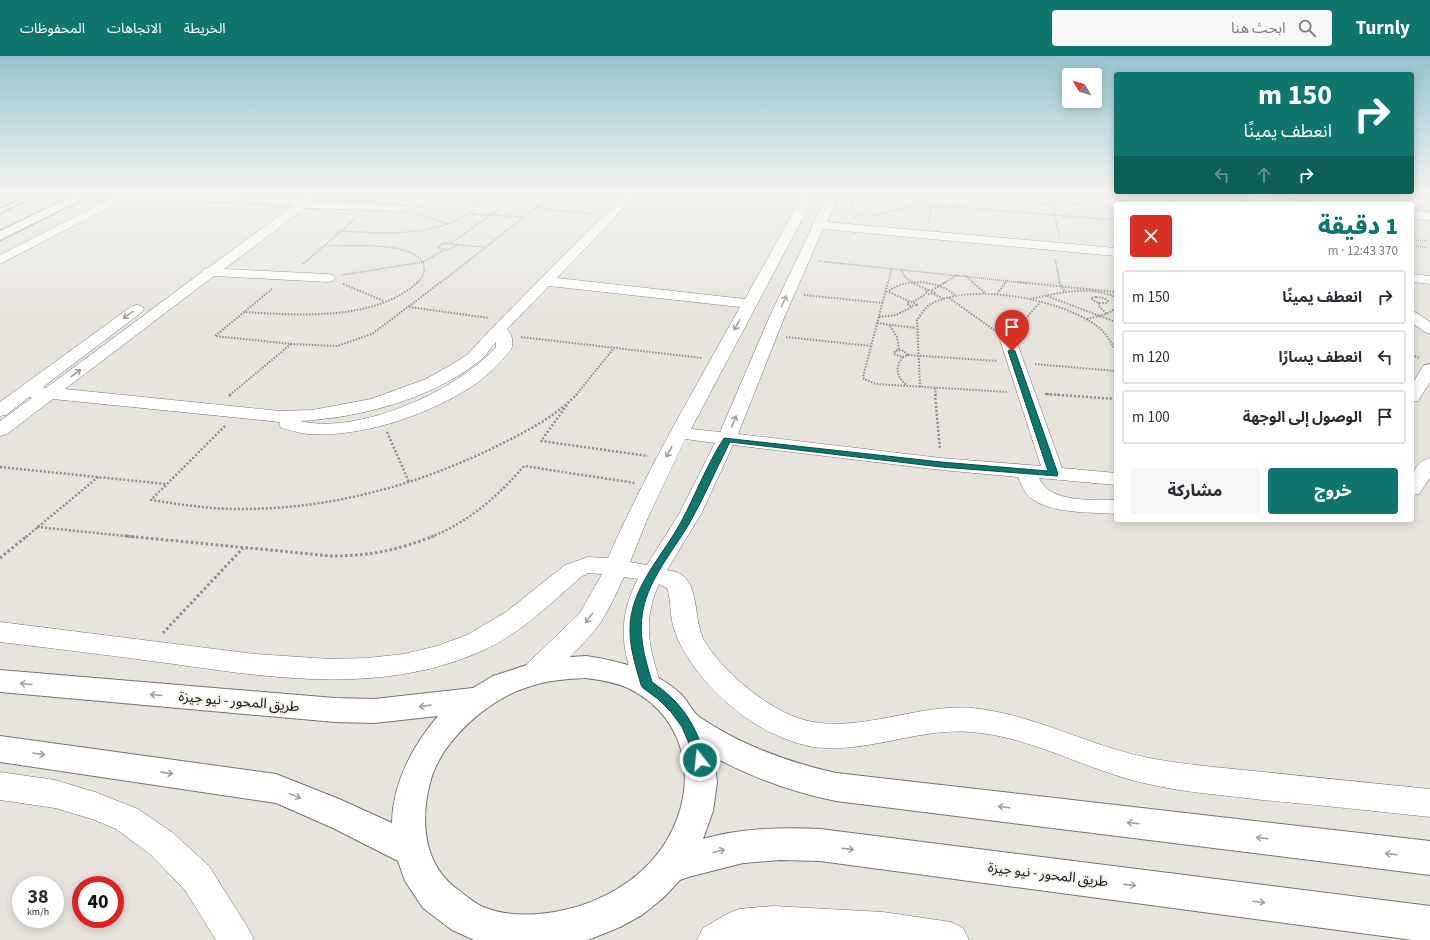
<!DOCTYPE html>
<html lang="ar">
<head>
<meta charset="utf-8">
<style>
	body { margin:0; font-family:"Source Sans 3","Noto Sans Arabic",sans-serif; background:#f7f7f7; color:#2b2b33; direction:rtl; height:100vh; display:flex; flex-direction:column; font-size:15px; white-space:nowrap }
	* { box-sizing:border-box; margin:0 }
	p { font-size:13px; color:#7c7c81 }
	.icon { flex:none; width:22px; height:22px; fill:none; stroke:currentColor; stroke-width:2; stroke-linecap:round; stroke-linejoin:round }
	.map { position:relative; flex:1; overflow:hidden; direction:ltr }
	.sheet { position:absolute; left:1114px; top:146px; width:300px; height:320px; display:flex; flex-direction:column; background:#fff; border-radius:4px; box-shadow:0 2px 10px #0003; direction:rtl }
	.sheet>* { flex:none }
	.top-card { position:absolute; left:1114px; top:16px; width:300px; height:122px; border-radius:4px; box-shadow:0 2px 10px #0003; direction:rtl; background:#0f766e; color:#fff; overflow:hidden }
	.needle { width:26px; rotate:308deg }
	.controls { position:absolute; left:1062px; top:12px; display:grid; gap:8px }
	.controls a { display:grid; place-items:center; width:40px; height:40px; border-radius:4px; background:#fff; box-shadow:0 2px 10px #0003; font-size:20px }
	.speed { position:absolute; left:12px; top:820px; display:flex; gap:8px; font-size:20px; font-weight:700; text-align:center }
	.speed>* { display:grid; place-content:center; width:52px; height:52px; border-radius:50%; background:#fff; box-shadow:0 2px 10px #0003; line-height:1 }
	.speed small { font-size:10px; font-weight:400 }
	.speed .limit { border:6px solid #d22; background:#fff; color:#111 }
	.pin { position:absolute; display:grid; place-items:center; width:34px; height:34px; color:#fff; margin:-41px -17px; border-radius:50% 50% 50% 0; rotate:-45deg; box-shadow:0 0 4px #0007 }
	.pin .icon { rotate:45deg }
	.me { position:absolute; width:44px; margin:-22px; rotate:344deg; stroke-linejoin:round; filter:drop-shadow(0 0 3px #0008) }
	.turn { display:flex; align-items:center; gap:14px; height:84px; padding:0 16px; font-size:18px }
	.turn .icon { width:52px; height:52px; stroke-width:2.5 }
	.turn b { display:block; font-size:28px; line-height:34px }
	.lanes { display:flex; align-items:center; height:38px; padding:0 16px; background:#0003; justify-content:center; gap:20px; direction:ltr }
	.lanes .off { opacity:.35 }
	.round { display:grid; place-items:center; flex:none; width:42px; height:42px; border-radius:4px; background:#f7f7f7 }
	.overview { display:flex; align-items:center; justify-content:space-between; height:68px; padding:0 16px }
	h1 { font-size:24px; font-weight:800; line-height:30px; color:#0f766e }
	.button { display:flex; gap:8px; margin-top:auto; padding:8px 16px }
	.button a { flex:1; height:46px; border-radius:4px; background:#0f766e; color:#fff; font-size:16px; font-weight:800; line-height:46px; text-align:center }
	.button a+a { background:#f7f7f7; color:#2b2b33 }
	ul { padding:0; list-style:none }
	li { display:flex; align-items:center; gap:12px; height:54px; margin:0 8px 6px; padding:0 8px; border:2px solid #e1e1e2; border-radius:4px }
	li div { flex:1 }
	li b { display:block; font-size:15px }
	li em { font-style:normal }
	header { display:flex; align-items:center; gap:24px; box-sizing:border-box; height:56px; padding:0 20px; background:#0f766e; color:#fff }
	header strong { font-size:19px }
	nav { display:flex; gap:22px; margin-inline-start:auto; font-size:14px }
	.search { width:280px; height:36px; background:#f7f7f7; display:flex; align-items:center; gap:10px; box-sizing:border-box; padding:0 14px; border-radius:4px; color:#7c7c81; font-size:15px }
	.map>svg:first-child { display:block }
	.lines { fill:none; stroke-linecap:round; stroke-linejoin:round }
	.lane-casing { stroke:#75736d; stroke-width:2 }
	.street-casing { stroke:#75736d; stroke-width:1 }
	.secondary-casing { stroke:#75736d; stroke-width:2 }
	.path-far3 { stroke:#8e8c87; stroke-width:1.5; stroke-dasharray:1 1; stroke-linecap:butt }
	.path-far2 { stroke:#8e8c87; stroke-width:2; stroke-dasharray:1.5 1.5; stroke-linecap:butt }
	.path-far1 { stroke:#8e8c87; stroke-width:2.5; stroke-dasharray:2 2; stroke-linecap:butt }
	.path { stroke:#8e8c87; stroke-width:3; stroke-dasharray:2.5 2.5; stroke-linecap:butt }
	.lane { fill:#fff; fill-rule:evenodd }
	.street { fill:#fff; fill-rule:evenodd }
	.secondary { fill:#fff; fill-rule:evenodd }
	.oneway { stroke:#a1a09f }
	.route { fill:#0f766e; stroke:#0a4d48 }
	.labels { text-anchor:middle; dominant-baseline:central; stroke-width:4; stroke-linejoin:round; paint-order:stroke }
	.near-street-label { font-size:14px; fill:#131210; stroke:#f4f1ea }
</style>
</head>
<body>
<header>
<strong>Turnly</strong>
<div class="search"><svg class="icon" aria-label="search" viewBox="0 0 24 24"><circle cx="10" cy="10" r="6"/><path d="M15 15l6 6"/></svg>ابحث هنا</div>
<nav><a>الخريطة</a><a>الاتجاهات</a><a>المحفوظات</a></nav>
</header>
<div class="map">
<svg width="1430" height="884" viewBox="0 0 1430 884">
	<rect width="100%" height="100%" fill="#e7e4dd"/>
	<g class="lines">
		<g class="lane-casing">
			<g id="lane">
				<polygon points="0,137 7,137 0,141"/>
				<polygon points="34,137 41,137 0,157 0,153"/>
			</g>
		</g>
		<g class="street-casing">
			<g id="street">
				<path d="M115 137 304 142 310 137H323L313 145 406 150 408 152 406 154 402 155 305 152 224 213 328 218 333 219 335 222 333 225 328 226 214 220 65 333 280 355 312 354 371 343 426 323 449 310 467 299 494 270 626 137H638L557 222 745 243 804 137H816L691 373 720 376 769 262 828 137H840L827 166 1116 192V200L823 173 784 262 738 378 941 402 1041 410 1000 284 1002 281 1008 279 1014 281 1016 284 1062 412 1116 417V429L1039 422C1050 448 1093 443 1116 444V458C1091 456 1051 458 1031 442 1024 437 1021 428 1018 421L941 414 733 389 701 458 667 514C672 515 679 516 683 520 699 532 694 566 704 584 722 615 764 650 798 662 852 681 915 647 972 652 1034 658 1088 690 1149 702 1187 709 1225 712 1264 716 1319 722 1375 727 1430 733V761C1374 755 1319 749 1263 744 1225 739 1186 737 1148 728 1087 715 1034 681 971 676 922 672 875 694 826 692 808 692 789 685 772 677 733 659 688 615 674 573 670 561 671 547 668 535L667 532 659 528C642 566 649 591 661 629L657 637 647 640 637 637C633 627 630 617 628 607 620 577 623 551 638 523L624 521C616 537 609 555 598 570 592 579 553 620 544 624 537 627 533 626 527 624L523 616 527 608 580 557 602 518 588 517 581 521C551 547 522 576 486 593 387 639 278 623 174 608 116 600 58 593 0 586V566L255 598 330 603 367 602 404 598 437 590 467 579 506 556 565 509 588 501 608 502C646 415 694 334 740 251L549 230 507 273C513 279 514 289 510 295 498 309 486 321 471 331 428 359 360 382 308 378 299 377 290 374 281 372L279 368 280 366 53 343 7 378 0 380V365L32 342 29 341 6 359 0 360V346L132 250 137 249 142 250 144 253 142 256 43 331 46 332 202 216 204 213 208 212 295 148 119 144 106 153 0 208V199L98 149ZM496 286V291C457 335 359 379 300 365 359 362 431 343 478 306 485 301 490 293 496 286ZM685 383 715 387 679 458 647 509 630 506 646 466Z"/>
				<polygon points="1252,140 1302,145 1306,146 1308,148 1268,148 1248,145 1246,143 1248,141"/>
				<polygon points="1412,155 1430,156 1430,164 1412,163"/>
				<polygon points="1412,218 1430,220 1430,228 1412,226"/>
				<polygon points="1412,255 1417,257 1430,266 1430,278 1425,276 1412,267"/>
				<polygon points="1430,308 1430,326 1418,345 1412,346 1412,328 1424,309"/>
				<path d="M1430 402V422L1419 438 1412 439C1412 424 1411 407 1430 402Z"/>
				<polygon points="0,716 55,724 95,736 138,753 173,777 209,810 248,872 254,884 216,884 185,834 151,799 116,773 92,763 55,752 0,744"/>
				<polygon points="773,850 883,856 951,866 963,872 969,884 697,884 703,872 727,858 739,853"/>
			</g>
		</g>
		<g class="secondary-casing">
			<g id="secondary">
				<polygon points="78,137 93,137 91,139 0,184 0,175"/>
				<path d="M586 600C620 605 655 614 681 638 688 645 691 654 698 660 740 689 787 706 836 717L1430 785V819L836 745C793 736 753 722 714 701L717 726 713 755 703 783C741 772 780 771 820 773L1430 850V884H1413L820 805 780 804 743 807 688 821 680 824 662 843 642 859 620 871 588 884H474L452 874 423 852 405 825 398 805 333 772 276 747 0 706V680L276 718 339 743 392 767C393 726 412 691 438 660L374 667 335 666 0 636V614L335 642 374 643 473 632 493 620 530 608 557 602ZM586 622C600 624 615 626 628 632 694 664 700 741 659 796 636 826 601 846 564 854 539 860 507 861 483 851 474 847 465 839 457 833 422 807 420 762 431 723 443 683 489 643 528 631 547 624 567 623 586 622Z"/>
			</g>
		</g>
		<g class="path-far3">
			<polyline points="513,137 510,140 515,142 525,140 525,137"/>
			<polyline points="654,137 787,149"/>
			<polyline points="857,137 850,154 862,159"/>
			<polyline points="917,137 915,144 931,149 1116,164"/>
			<polyline points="946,137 951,140 962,140 962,137"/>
			<path d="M993 137C1032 150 1075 156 1112 137"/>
			<polyline points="1044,137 1053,150 1059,179"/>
			<polyline points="1122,137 1128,147"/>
			<polyline points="1163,137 1176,148"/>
			<polyline points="526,138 553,138"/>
			<polyline points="856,139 915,144"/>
			<polyline points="711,142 715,137"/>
			<polyline points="916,142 947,139"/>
			<polyline points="735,144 740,137"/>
			<polyline points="1123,148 1136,148"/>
			<polyline points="416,150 477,142"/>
			<polyline points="537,152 593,158"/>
			<polyline points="415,157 448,168"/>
			<polyline points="470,158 523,161"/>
			<polyline points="872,160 923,147"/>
			<polyline points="929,166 931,149"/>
			<path d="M341 175C380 177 420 181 457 164 466 160 476 155 479 145L474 137"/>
			<polyline points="1412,184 1430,185"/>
			<polygon points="446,187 457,189 448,194 438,192 442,188"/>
			<polyline points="451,187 515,142"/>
			<polyline points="457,189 485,191"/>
			<path d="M324 190C343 190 421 184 424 211 425 217 422 222 417 227"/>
			<polyline points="1412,190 1430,192"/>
			<polyline points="1055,203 1060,227"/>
			<polyline points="818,205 1026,227"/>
			<polyline points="303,208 355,163"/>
			<polyline points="901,213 905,221 913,227"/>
			<polyline points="342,219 423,206 444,194"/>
			<polyline points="965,219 974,227"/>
			<polyline points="440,227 555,137"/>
			<polyline points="888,227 892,212"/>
			<polyline points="944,227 957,219"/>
			<polyline points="1005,227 1007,224"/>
		</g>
		<g class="path-far2">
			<polyline points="888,226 863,321 864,323 876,328 1008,336"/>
			<polyline points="911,226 928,234"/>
			<polyline points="972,226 985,237"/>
			<polyline points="1017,226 1116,236"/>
			<polyline points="1059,226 1065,236"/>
			<polyline points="343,228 384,245"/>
			<polyline points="272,233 215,280 292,288 337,290 372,278 441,226"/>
			<polygon points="928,234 936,237 928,238 925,236"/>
			<polyline points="932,234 946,226"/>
			<path d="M886 236C891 234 895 231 900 229 918 223 941 227 955 239"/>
			<polyline points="889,236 918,249 909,250 907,247 909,246"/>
			<polyline points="934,238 944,243"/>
			<polyline points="997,238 1006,226"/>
			<polyline points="804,239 883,247"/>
			<polyline points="1047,240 1116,266"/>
			<path d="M1096 241 1104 242 1108 245 1106 247C1100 247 1095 247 1091 242Z"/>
			<polyline points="949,242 997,276"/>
			<path d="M1030 243C1059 237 1087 229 1116 241"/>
			<polyline points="913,246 926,238"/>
			<polyline points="1099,247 1099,250 1107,258"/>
			<polyline points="409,251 489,262"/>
			<path d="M243 256C298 259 374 266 418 226"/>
			<polyline points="879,261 896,259 912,251"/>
			<polyline points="1087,263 1107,258 1116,252"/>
			<polyline points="877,267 916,272"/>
			<polyline points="890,270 897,281 899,294"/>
			<polyline points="1016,274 1040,246"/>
			<polyline points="521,281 702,302"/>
			<polyline points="786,281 871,290"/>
			<polygon points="899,294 904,295 908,299 903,301 894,298 895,295"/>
			<polyline points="908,299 998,305"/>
			<polyline points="1412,299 1420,302"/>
			<path d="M903 301C894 312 897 321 907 330"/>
			<polyline points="1035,308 1116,315"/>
			<path d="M920 331 917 264C921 259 925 251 931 248 971 226 1063 243 1098 271 1106 277 1111 286 1116 295"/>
			<polyline points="935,332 936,339"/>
			<polyline points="1045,338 1060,339"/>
			<polyline points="230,339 291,288"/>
			<polyline points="576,339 614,292"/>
		</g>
		<g class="path-far1">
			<polyline points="935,338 940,394"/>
			<polyline points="1046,338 1116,343"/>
			<polyline points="229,340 231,338"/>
			<polyline points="567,349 541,385 648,400"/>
			<path d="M225 370 151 444C179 448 207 453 236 453 327 454 417 430 499 389 527 375 555 361 577 338"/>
			<polyline points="387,376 409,426"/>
			<polyline points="0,411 166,428"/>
			<polyline points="37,471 136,481"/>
			<polyline points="26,481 98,421"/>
			<path d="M431 481C469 466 498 440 524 410L635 427"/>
		</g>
		<g class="path">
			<path d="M126 480 331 500C370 500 398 494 434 480"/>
			<polyline points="0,502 27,480"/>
			<polyline points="163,577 243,492"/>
		</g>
		<use href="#lane" class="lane"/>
		<use href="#street" class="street"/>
		<use href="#secondary" class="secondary"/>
	</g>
	<defs><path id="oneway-shaft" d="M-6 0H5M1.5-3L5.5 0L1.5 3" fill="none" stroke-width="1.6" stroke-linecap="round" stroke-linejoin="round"/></defs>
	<g class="oneway">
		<use href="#oneway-shaft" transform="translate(784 245) rotate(-66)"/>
		<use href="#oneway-shaft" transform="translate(128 259) rotate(144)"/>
		<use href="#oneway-shaft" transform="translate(737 269) rotate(118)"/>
		<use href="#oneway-shaft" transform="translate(76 317) rotate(-37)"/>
		<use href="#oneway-shaft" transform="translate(734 365) rotate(-68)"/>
		<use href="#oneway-shaft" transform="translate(669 396) rotate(117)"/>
		<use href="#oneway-shaft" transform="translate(589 562) rotate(126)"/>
		<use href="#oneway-shaft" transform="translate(26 628) rotate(-175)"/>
		<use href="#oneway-shaft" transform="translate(156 639) rotate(-175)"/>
		<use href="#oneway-shaft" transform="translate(425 650) rotate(172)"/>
		<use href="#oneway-shaft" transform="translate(39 698) rotate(8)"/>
		<use href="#oneway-shaft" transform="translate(167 717) rotate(8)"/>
		<use href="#oneway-shaft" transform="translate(295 740) rotate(21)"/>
		<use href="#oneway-shaft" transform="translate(1004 751) rotate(-173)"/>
		<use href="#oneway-shaft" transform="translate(1133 767) rotate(-173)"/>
		<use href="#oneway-shaft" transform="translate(1262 782) rotate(-173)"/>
		<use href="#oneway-shaft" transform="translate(848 793) rotate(7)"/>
		<use href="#oneway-shaft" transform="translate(719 795) rotate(-14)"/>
		<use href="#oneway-shaft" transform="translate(1391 798) rotate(-173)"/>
		<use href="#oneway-shaft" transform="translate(1130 829) rotate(7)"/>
		<use href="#oneway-shaft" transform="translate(1259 846) rotate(7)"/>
	</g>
	<linearGradient id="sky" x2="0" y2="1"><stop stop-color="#94c3ce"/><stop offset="0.52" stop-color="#f4f3f0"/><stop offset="1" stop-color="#f4f3f0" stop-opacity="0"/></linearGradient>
	<rect width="1430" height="261" fill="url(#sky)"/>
	<path class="route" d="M1012 293 1015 295 1058 418 1057 420 941 411 730 386C716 413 704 442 689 468 673 495 649 523 643 554 638 580 645 602 652 626 683 647 696 669 706 704L705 708 700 710 695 708 688 685 682 671 671 656 658 643 643 632 641 629C636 611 630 593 630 575 629 533 662 501 681 466 696 438 707 408 724 382L941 406 1048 415 1008 295Z"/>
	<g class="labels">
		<g class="near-street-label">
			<text transform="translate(239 646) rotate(5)">طريق المحور - نيو جيزة</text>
			<text transform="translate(1048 819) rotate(7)">طريق المحور - نيو جيزة</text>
		</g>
	</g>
</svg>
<div class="controls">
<a><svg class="needle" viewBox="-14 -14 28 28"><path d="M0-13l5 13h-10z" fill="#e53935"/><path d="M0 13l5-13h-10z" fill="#7c7c81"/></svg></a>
</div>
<div class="speed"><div>38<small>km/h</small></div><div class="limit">40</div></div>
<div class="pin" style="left:1012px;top:295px;background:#d93025"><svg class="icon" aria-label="arrive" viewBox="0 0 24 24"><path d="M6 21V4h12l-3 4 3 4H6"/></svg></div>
<svg class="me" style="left:700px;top:704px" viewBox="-20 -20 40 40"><circle r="17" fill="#0f766e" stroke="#fff" stroke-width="3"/><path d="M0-11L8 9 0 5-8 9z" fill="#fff"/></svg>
<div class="top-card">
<div class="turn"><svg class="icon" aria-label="right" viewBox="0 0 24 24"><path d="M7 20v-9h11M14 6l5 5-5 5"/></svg><div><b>150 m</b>انعطف يمينًا</div></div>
<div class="lanes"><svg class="icon off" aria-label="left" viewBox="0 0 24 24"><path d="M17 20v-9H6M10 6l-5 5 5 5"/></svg><svg class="icon off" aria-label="ahead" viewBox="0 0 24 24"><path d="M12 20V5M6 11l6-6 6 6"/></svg><svg class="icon" aria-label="right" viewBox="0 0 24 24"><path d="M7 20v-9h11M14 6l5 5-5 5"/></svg></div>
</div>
<section class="sheet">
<div class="overview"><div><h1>1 دقيقة</h1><p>370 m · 12:43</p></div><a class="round" style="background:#d93025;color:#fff"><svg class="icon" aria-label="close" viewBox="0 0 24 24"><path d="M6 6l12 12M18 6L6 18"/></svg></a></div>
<ul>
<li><svg class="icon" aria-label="right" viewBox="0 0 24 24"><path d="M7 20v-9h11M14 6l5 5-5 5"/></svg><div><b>انعطف يمينًا</b></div><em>150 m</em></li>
<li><svg class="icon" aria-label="left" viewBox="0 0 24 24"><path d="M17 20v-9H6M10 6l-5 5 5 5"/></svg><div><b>انعطف يسارًا</b></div><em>120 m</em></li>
<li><svg class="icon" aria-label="arrive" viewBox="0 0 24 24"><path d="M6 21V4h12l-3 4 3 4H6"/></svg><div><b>الوصول إلى الوجهة</b></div><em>100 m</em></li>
</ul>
<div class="button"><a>خروج</a><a>مشاركة</a></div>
</section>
</div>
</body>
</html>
